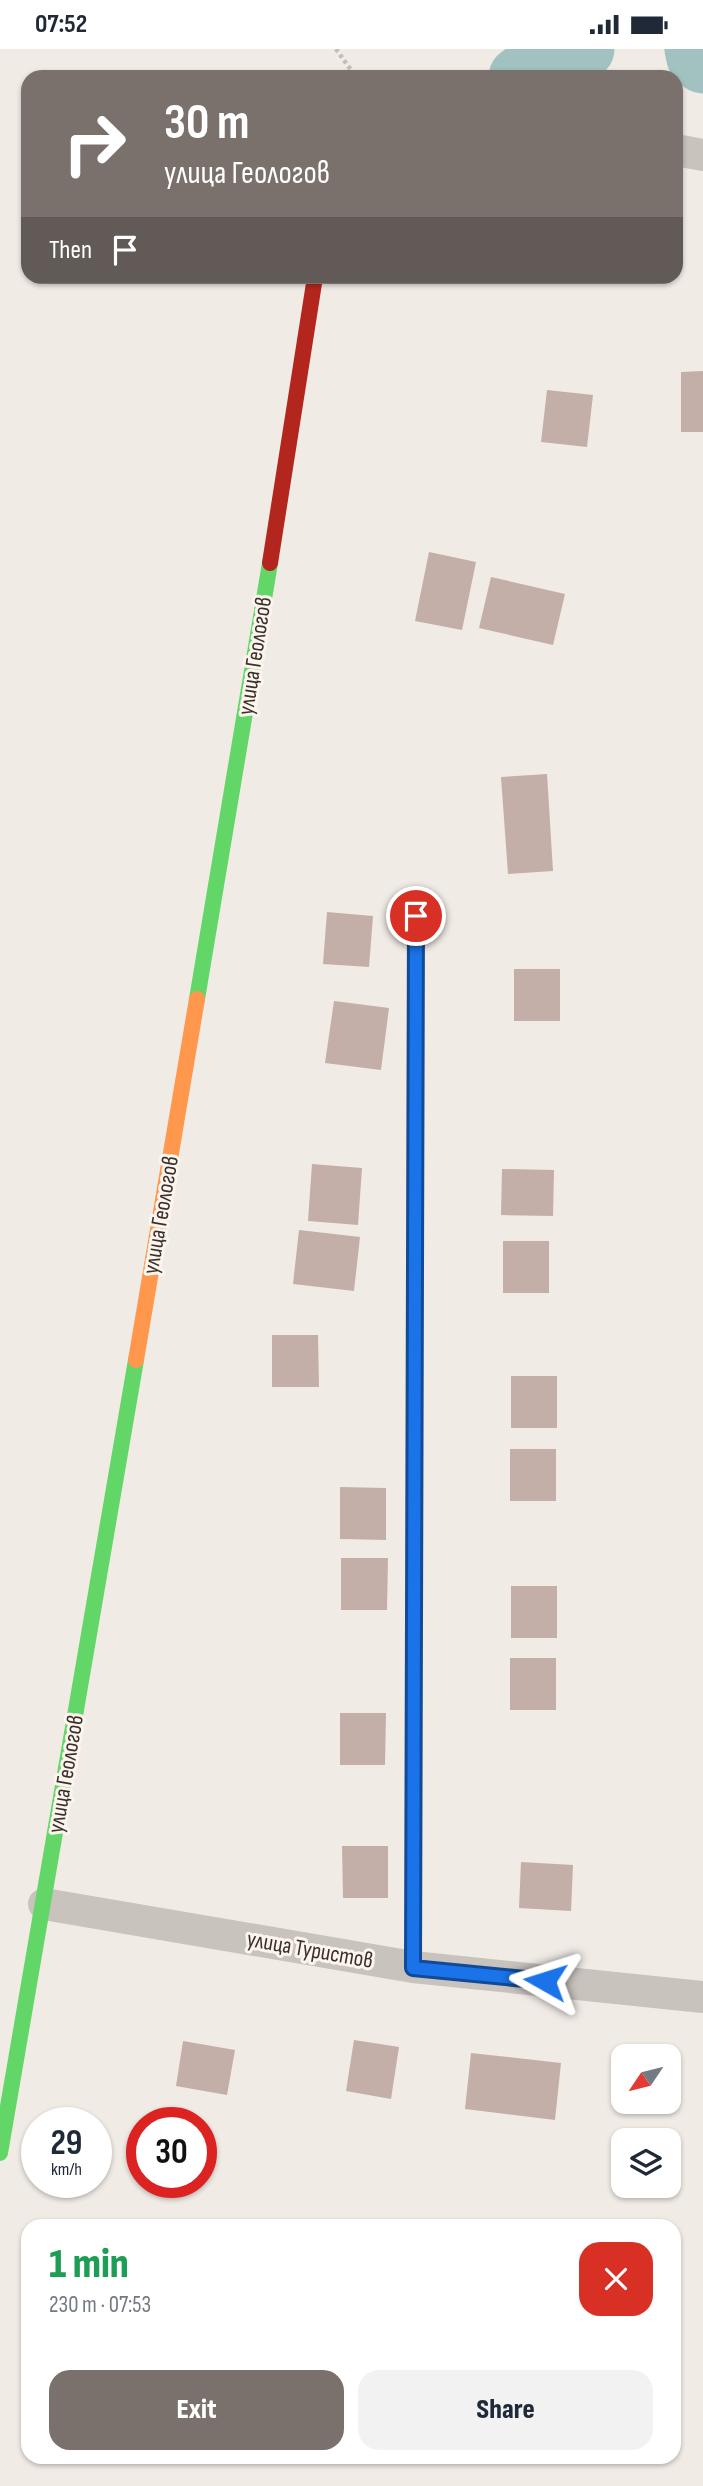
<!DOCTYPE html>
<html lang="en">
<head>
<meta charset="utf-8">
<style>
	body { margin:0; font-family:"Sofia Sans Condensed",sans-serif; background:#f2f2f3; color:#1f2937; height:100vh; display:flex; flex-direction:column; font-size:26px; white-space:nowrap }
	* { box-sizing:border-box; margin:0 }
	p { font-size:23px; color:#747a83 }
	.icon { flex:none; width:38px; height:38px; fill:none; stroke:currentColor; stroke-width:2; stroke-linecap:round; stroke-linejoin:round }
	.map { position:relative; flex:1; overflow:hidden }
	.side { position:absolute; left:21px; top:2170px; width:660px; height:245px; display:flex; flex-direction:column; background:#fff; border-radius:21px; box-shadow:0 2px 5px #0004 }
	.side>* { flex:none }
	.top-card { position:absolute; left:21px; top:21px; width:662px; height:214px; border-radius:21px; box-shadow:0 2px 5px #0004; background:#7a716c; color:#fff; overflow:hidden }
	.needle { width:46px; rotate:235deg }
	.tools { position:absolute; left:611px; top:1995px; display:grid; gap:14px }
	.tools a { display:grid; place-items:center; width:70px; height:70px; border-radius:14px; background:#fff; box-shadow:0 2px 5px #0004; font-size:35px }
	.speed { position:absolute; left:21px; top:2058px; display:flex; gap:14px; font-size:35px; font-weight:700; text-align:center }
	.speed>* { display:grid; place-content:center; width:91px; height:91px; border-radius:50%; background:#fff; box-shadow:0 2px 5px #0004; line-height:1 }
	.speed small { font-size:18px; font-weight:400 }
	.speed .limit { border:10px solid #d22; background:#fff; color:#111 }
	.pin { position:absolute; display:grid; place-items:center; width:60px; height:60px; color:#fff; margin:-30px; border:4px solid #fff; border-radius:50%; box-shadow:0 2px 7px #0007 }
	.me { position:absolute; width:77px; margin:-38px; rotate:276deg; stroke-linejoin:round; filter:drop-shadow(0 0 5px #0008) }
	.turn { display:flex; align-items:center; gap:24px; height:147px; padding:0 28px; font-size:32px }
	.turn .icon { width:91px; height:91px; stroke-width:2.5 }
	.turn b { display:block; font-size:49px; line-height:60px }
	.then { display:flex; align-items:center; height:66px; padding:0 28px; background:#0003; gap:14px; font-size:26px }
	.round { display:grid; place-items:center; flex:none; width:74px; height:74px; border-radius:21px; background:#f2f2f3 }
	.summary { display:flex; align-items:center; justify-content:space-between; height:119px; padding:0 28px }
	h1 { font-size:42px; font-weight:800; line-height:52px; color:#1e9e55 }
	.cta { display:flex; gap:14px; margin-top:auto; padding:14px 28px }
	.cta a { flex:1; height:80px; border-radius:21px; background:#7a716c; color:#fff; font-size:28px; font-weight:800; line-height:80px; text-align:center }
	.cta a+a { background:#f2f2f3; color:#1f2937 }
	.status { display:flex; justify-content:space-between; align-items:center; height:49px; padding:0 35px; background:#fff; direction:ltr }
	.status svg { height:19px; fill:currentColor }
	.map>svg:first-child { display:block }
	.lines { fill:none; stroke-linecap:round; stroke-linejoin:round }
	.river { stroke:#a1c2c1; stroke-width:61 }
	.building { fill:#c3afa7 }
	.path { stroke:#c2bbb6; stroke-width:4.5; stroke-dasharray:3.5 3.5; stroke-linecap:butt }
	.street { stroke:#c9c3be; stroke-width:32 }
	.fast { stroke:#63d668; stroke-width:16 }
	.slow { stroke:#ff974d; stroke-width:16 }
	.jam { stroke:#b3261e; stroke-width:16 }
	.route-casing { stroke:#114b97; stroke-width:18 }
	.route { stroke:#1a73e8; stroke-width:12 }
	.labels { text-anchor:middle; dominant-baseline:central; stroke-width:6; stroke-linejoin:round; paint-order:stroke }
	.street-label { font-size:23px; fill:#3b302b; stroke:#fbf5ee }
</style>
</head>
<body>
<div class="status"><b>07:52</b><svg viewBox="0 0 49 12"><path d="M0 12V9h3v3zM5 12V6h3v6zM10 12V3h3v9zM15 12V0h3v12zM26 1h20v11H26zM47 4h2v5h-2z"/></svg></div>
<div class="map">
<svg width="703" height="2437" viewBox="0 0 703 2437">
	<rect width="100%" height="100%" fill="#f0ebe5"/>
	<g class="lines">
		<g class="river">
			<polyline points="695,0 697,9 703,14"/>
			<path d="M519 28C529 21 538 13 550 11 563 8 573 8 584 0"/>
		</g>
	</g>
	<g class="building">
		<polygon points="703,322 703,383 681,383 681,323"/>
		<polygon points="547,341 593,346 587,398 541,393"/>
		<polygon points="429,503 476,513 462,581 415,572"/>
		<polygon points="491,528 565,545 553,596 479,579"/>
		<polygon points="547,725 553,822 508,825 501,728"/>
		<polygon points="327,863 373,867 369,918 323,915"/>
		<rect x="514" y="920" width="46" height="52"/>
		<polygon points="334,952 389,959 381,1021 325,1014"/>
		<polygon points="312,1115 362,1119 358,1176 308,1172"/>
		<polygon points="502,1120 554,1121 553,1167 501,1166"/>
		<polygon points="299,1181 360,1188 354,1242 293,1235"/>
		<rect x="503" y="1192" width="46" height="52"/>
		<polygon points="272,1286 318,1286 319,1338 272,1338"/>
		<rect x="511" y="1327" width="46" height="52"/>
		<rect x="510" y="1400" width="46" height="52"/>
		<polygon points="340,1438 386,1439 386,1491 340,1490"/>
		<polygon points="341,1509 388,1509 387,1561 341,1561"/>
		<rect x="511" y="1537" width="46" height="52"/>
		<rect x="510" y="1609" width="46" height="52"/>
		<polygon points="340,1664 386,1664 385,1716 340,1716"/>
		<polygon points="342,1797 388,1797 388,1849 343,1849"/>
		<polygon points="521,1813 573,1816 571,1862 519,1859"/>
		<polygon points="354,1991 399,1998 391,2050 346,2042"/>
		<polygon points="183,1992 235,2001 227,2046 176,2037"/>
		<polygon points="471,2004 561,2014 555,2071 465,2060"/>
	</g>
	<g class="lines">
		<polyline class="path" points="336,0 356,28"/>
		<g class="street">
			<polyline points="676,101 703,106"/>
			<polyline points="44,1855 413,1918 703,1948"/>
		</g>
		<g class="fast">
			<polyline points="197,950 270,514"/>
			<polyline points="413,1918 415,1297"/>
			<polyline points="0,2104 136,1311"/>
		</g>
		<g class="slow">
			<polyline points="415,1297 416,867"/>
			<polyline points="136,1311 197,950"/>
		</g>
		<polyline class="jam" points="270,514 315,228"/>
	</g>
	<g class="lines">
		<g class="route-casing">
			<polyline id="route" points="416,867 413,1919 545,1932"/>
		</g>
		<use href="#route" class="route"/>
	</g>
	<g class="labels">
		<g class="street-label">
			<text transform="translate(255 607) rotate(-81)">улица Геологов</text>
			<text transform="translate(161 1166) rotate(-80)">улица Геологов</text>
			<text transform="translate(66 1725) rotate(-80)">улица Геологов</text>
			<text transform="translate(310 1901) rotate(10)">улица Туристов</text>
		</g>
	</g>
</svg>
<div class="tools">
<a><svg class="needle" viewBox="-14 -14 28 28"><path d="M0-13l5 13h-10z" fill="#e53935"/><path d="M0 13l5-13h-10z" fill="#747a83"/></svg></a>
<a><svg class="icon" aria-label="layers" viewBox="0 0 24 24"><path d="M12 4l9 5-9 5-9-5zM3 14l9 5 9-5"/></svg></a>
</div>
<div class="speed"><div>29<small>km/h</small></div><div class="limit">30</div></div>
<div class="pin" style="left:416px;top:867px;background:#d93025"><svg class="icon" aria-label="arrive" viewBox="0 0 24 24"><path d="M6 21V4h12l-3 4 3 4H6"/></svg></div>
<svg class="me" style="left:545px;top:1932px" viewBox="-20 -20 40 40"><path d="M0-17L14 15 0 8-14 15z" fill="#1a73e8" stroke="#fff" stroke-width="4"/></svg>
<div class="top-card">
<div class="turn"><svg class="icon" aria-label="right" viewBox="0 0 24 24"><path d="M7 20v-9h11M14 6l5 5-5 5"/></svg><div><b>30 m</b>улица Геологов</div></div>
<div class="then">Then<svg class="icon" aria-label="arrive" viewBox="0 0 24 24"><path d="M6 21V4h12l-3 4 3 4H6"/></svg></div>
</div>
<section class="side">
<div class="summary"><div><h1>1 min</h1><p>230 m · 07:53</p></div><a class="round" style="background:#d93025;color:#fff"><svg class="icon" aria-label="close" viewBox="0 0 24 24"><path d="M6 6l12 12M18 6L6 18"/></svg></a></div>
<div class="cta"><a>Exit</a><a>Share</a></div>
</section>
</div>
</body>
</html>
